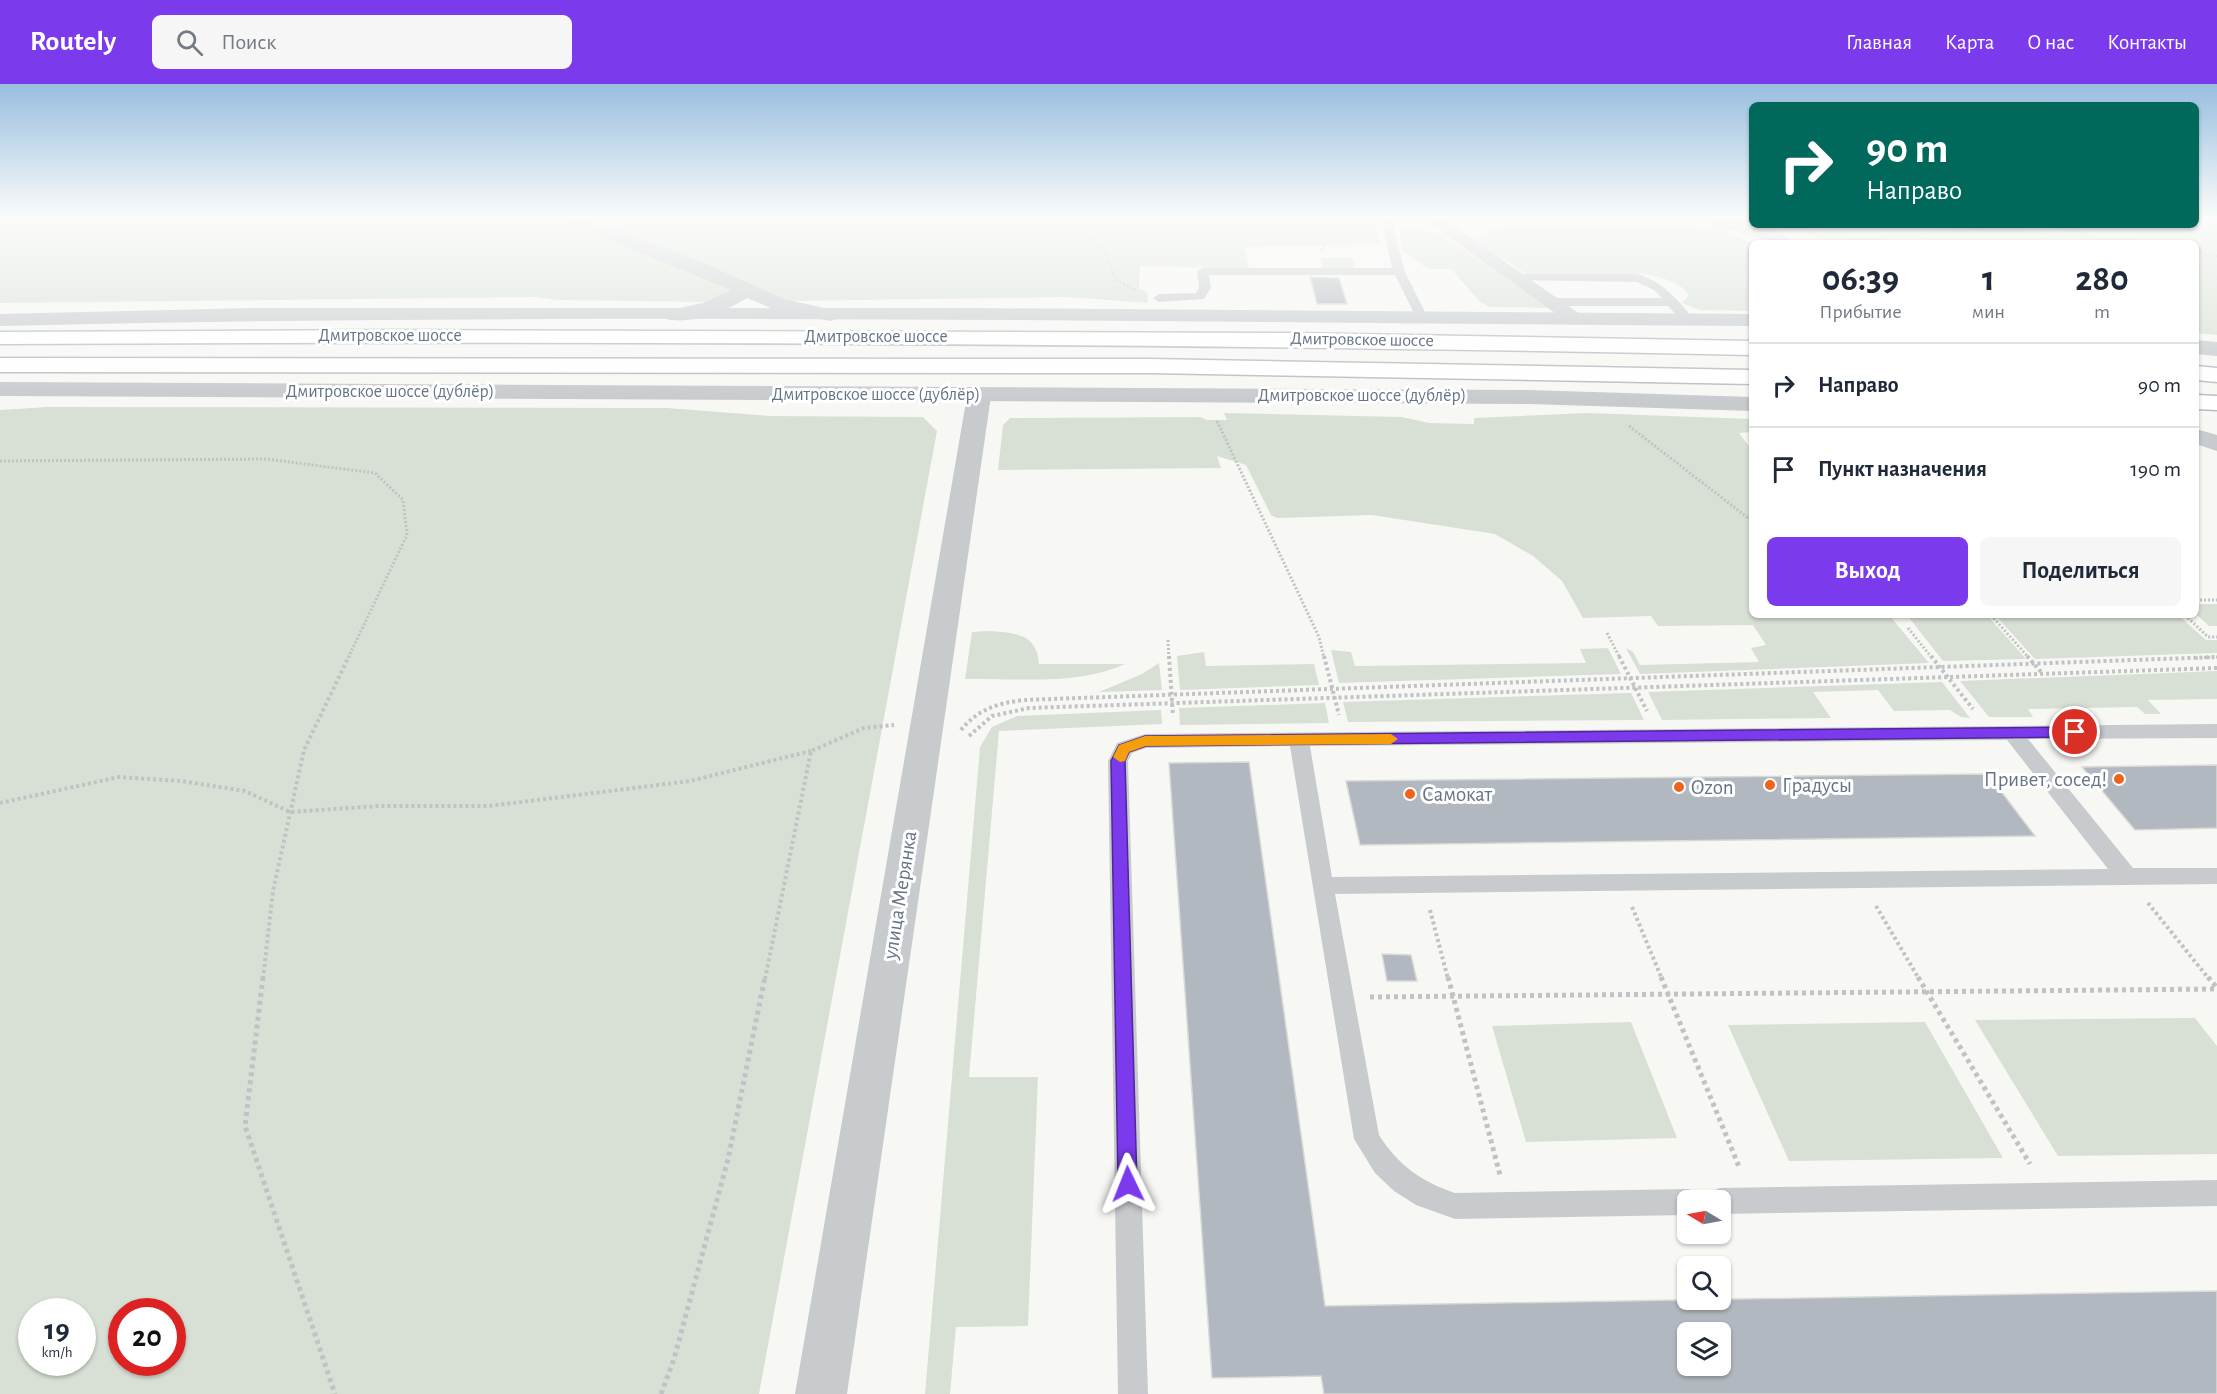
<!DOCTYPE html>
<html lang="ru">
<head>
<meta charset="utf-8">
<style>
	body { margin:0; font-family:"Alegreya Sans",sans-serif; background:#f6f6f7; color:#1f2937; height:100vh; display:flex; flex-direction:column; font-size:22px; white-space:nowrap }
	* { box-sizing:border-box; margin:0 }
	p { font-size:20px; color:#747a83 }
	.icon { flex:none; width:33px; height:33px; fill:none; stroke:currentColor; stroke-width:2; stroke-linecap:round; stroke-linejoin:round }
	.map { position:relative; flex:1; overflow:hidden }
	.drawer { position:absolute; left:1749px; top:156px; width:450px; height:378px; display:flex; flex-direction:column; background:#fff; border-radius:9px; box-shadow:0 2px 4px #0004 }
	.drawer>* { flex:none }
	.banner { position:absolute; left:1749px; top:18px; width:450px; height:126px; border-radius:9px; box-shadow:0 2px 4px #0004; background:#00695c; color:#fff; overflow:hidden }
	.needle { width:39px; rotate:280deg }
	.tools { position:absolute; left:1677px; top:1106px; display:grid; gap:12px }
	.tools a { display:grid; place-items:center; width:54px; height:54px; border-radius:9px; background:#fff; box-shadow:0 2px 4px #0004; font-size:30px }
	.speed { position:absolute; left:18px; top:1214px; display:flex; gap:12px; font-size:30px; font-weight:700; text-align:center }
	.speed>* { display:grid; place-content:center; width:78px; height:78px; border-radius:50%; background:#fff; box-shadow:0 2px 4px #0004; line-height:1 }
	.speed small { font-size:15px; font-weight:400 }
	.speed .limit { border:9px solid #d22; background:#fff; color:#111 }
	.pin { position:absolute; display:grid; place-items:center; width:51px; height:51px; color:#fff; margin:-26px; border:3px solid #fff; border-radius:50%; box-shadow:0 2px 6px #0007 }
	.me { position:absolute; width:66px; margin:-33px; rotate:358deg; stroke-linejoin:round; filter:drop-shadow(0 0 4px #0008) }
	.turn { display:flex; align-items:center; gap:21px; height:126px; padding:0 18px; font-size:27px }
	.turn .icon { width:78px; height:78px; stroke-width:2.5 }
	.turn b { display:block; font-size:42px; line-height:51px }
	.eta { display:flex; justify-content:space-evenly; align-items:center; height:102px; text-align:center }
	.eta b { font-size:36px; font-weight:700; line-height:42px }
	.cta { display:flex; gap:12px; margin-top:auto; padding:12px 18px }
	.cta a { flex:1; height:69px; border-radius:9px; background:#7c3aed; color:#fff; font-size:24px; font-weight:700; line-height:69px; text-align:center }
	.cta a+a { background:#f6f6f7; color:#1f2937 }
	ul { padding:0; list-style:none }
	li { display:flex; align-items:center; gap:18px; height:84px; padding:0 18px; border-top:2px solid #e0e1e3 }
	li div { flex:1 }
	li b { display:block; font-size:22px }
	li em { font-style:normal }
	header { display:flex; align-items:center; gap:36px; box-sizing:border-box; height:84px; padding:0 30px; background:#7c3aed; color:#fff }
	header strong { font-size:28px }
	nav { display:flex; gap:33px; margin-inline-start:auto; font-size:21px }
	.search { width:420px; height:54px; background:#f6f6f7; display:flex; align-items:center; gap:15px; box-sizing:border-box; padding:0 21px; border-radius:9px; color:#747a83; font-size:22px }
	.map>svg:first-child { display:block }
	.green { fill:#d8e0d5; fill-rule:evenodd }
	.building { fill:#b2b8bf; stroke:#d9d9d7; stroke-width:1.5; fill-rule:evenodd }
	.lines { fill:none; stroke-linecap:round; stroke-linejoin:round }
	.trunk-casing { stroke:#b9bcc0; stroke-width:3 }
	.path-far3 { stroke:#c1c2c5; stroke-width:2; stroke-dasharray:2 2; stroke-linecap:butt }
	.path-far2 { stroke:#c1c2c5; stroke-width:3; stroke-dasharray:2 2; stroke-linecap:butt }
	.path-far1 { stroke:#c1c2c5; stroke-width:4; stroke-dasharray:3 3; stroke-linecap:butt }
	.path { stroke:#c1c2c5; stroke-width:5; stroke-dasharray:4 4; stroke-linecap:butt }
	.service { fill:#c7cbce; fill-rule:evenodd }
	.minor { fill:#c7cbce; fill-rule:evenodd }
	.tertiary { fill:#c7cbce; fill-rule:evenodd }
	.trunk { fill:#fff; fill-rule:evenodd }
	.route { fill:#7c3aed; stroke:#51269a; stroke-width:1.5 }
	.slow { fill:#f59e0b }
	.poi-dot { fill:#ef631e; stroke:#fff; stroke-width:2 }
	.labels { text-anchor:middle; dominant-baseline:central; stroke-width:6; stroke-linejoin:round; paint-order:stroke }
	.far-street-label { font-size:18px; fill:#657588; stroke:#fff }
	.poi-label { font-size:21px; fill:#657588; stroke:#fff; text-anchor:start }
	.street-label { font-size:21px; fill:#657588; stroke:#fff }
</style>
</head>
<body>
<header>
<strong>Routely</strong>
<div class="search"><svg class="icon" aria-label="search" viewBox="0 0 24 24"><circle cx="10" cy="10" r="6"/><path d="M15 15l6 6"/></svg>Поиск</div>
<nav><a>Главная</a><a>Карта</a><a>О нас</a><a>Контакты</a></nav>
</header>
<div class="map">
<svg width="2217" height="1310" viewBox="0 0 2217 1310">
	<rect width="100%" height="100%" fill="#f7f8f4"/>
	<g class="green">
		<polygon points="0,135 474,135 469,139 489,141 497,135 1290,135 1326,140 1374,139 1380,160 1245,163 1249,185 1140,182 1139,204 1147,208 1148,219 1067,213 792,217 749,204 707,218 557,216 536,213 0,219"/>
		<polygon points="2196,135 2217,135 2217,251 2196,249 2196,159 1829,159 1795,141 2196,141"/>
		<path d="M1678 141 1719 144 1753 159 1752 227 1700 226 1682 219 1689 211C1679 197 1660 193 1643 190H1526L1474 156 1494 144 1510 142Z"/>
		<polygon points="1399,142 1441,150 1550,224 1490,223 1480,218 1451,185 1428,185 1403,167"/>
		<polygon points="1320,174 1353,174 1355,182 1352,185 1323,185"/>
		<path d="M48 323 667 324 770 332 923 333 937 347 759 1310H0V326ZM32 1227H82V1278H32ZM122 1227H172V1278H122Z"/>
		<polygon points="1224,329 1402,333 1429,339 1474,340 1474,334 1587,329 1752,335 1752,348 1739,349 1752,366 1752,531 1889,531 1929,579 1640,590 1626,564 1633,568 1640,581 1759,578 1751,564 1766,561 1753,541 1658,542 1651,532 1583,534 1562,497 1533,472 1495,450 1372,431 1277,434 1271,431 1246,381 1217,372 1221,384 998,386 1003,341 1010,334 1200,333 1207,336 1227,336"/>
		<polygon points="2196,520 2217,520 2217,542 2209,542 2196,530"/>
		<polygon points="1907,531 1987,531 2026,575 1943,577"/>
		<polygon points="1995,531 2178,531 2206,556 2217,556 2217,569 2035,575"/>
		<path d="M989 547C1015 549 1037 549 1039 580H1125C1077 602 1017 594 965 595L972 548Z"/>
		<polygon points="1608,564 1621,590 1339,599 1331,566 1351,568 1355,582 1586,579 1580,565"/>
		<polygon points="1204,568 1206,582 1314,580 1319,601 1180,606 1177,572"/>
		<polygon points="1159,579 1162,606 1099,608 1142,590"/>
		<polygon points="2217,587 2217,615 2148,616 2161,630 2145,630 2137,623 2028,625 2033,633 1989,633 1960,597"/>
		<polygon points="1942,598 1970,634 1961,633 1950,626 1894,627 1878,606 1813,608 1831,634 1662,636 1648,608"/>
		<polygon points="1631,609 1644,636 1348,638 1343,618"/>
		<polygon points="1325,619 1329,639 1180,641 1179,624"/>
		<polygon points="1161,626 1162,640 999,647 969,993 1038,993 1028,1242 956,1243 950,1310 925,1310 980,663 992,643 1017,632"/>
		<polygon points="2195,934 2217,962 2217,1070 2058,1072 1975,936"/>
		<polygon points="1631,938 1677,1054 1526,1058 1492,942"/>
		<polygon points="1925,938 2003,1074 1789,1077 1728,941"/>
	</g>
	<g class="building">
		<polygon points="1310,193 1339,194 1347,220 1317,220"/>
		<path d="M1249 678 1325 1222 2217 1207V1310H1324L1321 1292 1212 1294 1169 679ZM1688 1248H1720V1281H1688Z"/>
		<polygon points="2217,681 2217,744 2135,746 2082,683"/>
		<polygon points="1988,690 2035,752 1360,761 1346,697"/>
		<polygon points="1382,870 1411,871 1417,897 1387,897"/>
	</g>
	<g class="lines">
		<g class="trunk-casing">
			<g id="trunk">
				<path d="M393 246 1291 249 1752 257V271C1168 259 584 257 0 260V248Z"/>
				<polygon points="0,274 1151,275 1752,286 1752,300 1151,289 0,288"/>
				<polygon points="2196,282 2217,284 2217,298 2196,296"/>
				<polygon points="2196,311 2217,312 2217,326 2196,325"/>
			</g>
		</g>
		<g class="path-far3">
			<polyline points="1067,135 1104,168 1116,196 1136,206"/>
			<polyline points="480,140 487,135"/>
			<polyline points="2047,141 2090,150"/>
			<polyline points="2133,157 2143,159"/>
			<polyline points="1820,159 1979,145 2134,157 2137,142"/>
			<polyline points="1321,166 1344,139"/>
			<polyline points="2196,168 2217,172"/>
		</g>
		<g class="path-far2">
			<polyline points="1217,337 1319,553 1324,574"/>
			<polyline points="1629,342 1752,437"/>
			<polyline points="0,377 266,375 375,389 403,416 407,451 348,574"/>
			<polyline points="2196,516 2217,516"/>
			<polyline points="1991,531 2029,574"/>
			<polyline points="2185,531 2208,553 2217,553"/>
			<polyline points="1908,544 1932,574"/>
			<polyline points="1607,549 1620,574"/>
			<polyline points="1168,556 1169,574"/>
			<polyline points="2196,574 2217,573"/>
		</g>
		<g class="path-far1">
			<polyline points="1169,572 1173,632"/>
			<polyline points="1324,572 1339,631"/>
			<polyline points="1619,572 1647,627"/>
			<polyline points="1931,572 1973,625"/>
			<polyline points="2027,572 2042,589"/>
			<path d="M961 646C978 625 998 619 1024 616L2217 573"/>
			<polyline points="969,652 992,632 1029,624 2217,584"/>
			<polyline points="0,719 119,693 181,697 245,707 290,728 379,722 489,722 690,697 811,667"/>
			<polyline points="2148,819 2209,895"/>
			<polyline points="1876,822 1919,895"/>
			<polyline points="1632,823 1662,895"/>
			<polyline points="1430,826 1448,895"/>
			<polyline points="263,895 273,807 304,666 349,572"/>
			<polyline points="765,895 811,667 864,644 894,641"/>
		</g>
		<g class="path">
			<polyline points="263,893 245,1042 335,1310"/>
			<polyline points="1448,893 1500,1091"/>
			<polyline points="1661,893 1740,1085"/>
			<polyline points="1918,893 2030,1080"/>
			<polyline points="2208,893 2217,904"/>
			<polyline points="1370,913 2217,905"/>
			<polyline points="661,1310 674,1275 728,1075 765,893"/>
		</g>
		<g class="service">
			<polygon points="1381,135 1391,135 1405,188 1428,234 1426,237 1418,237 1395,191 1209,191 1211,204 1204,215 1159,218 1153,214 1159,210 1196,209 1199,204 1197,187 1203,184 1392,184"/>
			<path d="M1519 190H1637C1662 197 1679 216 1694 236L1688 240 1684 239 1668 222H1554L1548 218 1554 214H1662L1654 206 1637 198 1515 196 1513 194Z"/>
			<path d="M2217 640V654L2028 655 2133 784H2217V800L1335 810 1379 1051C1398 1081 1422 1098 1455 1109L1688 1105 1698 1109 1701 1116H1688V1131L1455 1135 1416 1121 1394 1107 1375 1089 1354 1055 1290 662 1146 664 1132 669 1128 677 1148 1310H1118L1108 677 1117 659 1145 650ZM2007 656 2108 785 1332 793 1310 662Z"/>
			<polygon points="2217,1096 2217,1122 1720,1130 1720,1116 1707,1116 1710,1108 1720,1104"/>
		</g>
		<g class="minor">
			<path d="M564 135H589L708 181 784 215 837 227 840 231 837 235 830 237 771 224 747 214C727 227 690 241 666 235L663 231 666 227 703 219 731 206 567 139Z"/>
			<polygon points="1423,135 1444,135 1587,235 1583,239 1569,239"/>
			<polygon points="1704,135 1733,135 1783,149 1785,153 1776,159 1707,139"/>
			<polygon points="979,305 987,307 991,312 847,1310 795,1310 967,312 971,307"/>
		</g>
		<g class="tertiary">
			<path d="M1752 137V141H1771L1796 159C1778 159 1761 157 1749 141Z"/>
			<path d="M254 224H968L1752 230V242C1168 238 584 228 0 242V230Z"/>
			<polygon points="2196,256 2217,258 2217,272 2196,270"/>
			<polygon points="0,298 1529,306 1752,313 1752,327 1529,320 0,312"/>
			<polygon points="2196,345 2217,351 2217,367 2196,360"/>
		</g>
		<use href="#trunk" class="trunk"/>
	</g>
	<linearGradient id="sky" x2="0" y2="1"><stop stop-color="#98bedf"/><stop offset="0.42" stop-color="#fbfcfa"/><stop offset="1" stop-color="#fbfcfa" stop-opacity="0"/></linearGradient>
	<rect width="2217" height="318" fill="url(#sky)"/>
	<polygon class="route" points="2075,643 2082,648 2075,653 1146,662 1129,668 1125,677 1137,1100 1134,1106 1128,1109 1121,1106 1118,1100 1111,677 1119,661 1145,652"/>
	<polygon class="slow" points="1391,650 1398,655 1391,660 1146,662 1129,668 1125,677 1120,678 1113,673 1119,661 1145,652"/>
	<g class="poi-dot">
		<circle cx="2119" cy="695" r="6"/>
		<circle cx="1770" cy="701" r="6"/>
		<circle cx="1679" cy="703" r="6"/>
		<circle cx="1410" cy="710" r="6"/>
	</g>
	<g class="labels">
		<g class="far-street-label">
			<text x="390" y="252">Дмитровское шоссе</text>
			<text x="876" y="253">Дмитровское шоссе</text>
			<text transform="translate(1362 256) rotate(1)">Дмитровское шоссе</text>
			<text x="390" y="308">Дмитровское шоссе (дублёр)</text>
			<text x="876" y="311">Дмитровское шоссе (дублёр)</text>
			<text x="1362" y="312">Дмитровское шоссе (дублёр)</text>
		</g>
		<g class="poi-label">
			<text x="2107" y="695" text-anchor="end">Привет, сосед!</text>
			<text x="1782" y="701">Градусы</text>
			<text x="1691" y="703">Ozon</text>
			<text x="1422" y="710">Самокат</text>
		</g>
		<g class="street-label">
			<text transform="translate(900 811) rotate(-81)">улица Мерянка</text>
		</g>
	</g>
</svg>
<div class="tools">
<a><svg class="needle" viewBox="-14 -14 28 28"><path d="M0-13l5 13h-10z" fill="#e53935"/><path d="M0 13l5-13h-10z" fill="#747a83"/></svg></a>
<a><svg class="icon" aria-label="search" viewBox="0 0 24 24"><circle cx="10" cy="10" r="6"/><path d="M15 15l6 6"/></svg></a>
<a><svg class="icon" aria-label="layers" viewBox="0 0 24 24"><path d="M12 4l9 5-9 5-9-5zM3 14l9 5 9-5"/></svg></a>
</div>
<div class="speed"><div>19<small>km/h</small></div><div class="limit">20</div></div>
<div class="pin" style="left:2075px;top:648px;background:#d93025"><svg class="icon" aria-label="arrive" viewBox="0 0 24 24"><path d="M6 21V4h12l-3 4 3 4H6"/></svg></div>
<svg class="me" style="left:1128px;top:1100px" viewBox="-20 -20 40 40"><path d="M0-17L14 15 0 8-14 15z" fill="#7c3aed" stroke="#fff" stroke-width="4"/></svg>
<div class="banner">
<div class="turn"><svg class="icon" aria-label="right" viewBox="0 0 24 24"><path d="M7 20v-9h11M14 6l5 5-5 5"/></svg><div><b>90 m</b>Направо</div></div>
</div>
<section class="drawer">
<div class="eta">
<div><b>06:39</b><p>Прибытие</p></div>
<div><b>1</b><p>мин</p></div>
<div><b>280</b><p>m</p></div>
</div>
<ul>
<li><svg class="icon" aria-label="right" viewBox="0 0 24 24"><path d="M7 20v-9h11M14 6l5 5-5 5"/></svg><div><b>Направо</b></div><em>90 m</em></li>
<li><svg class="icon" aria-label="arrive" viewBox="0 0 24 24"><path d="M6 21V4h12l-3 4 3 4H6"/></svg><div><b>Пункт назначения</b></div><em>190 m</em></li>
</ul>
<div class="cta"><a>Выход</a><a>Поделиться</a></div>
</section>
</div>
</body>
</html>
